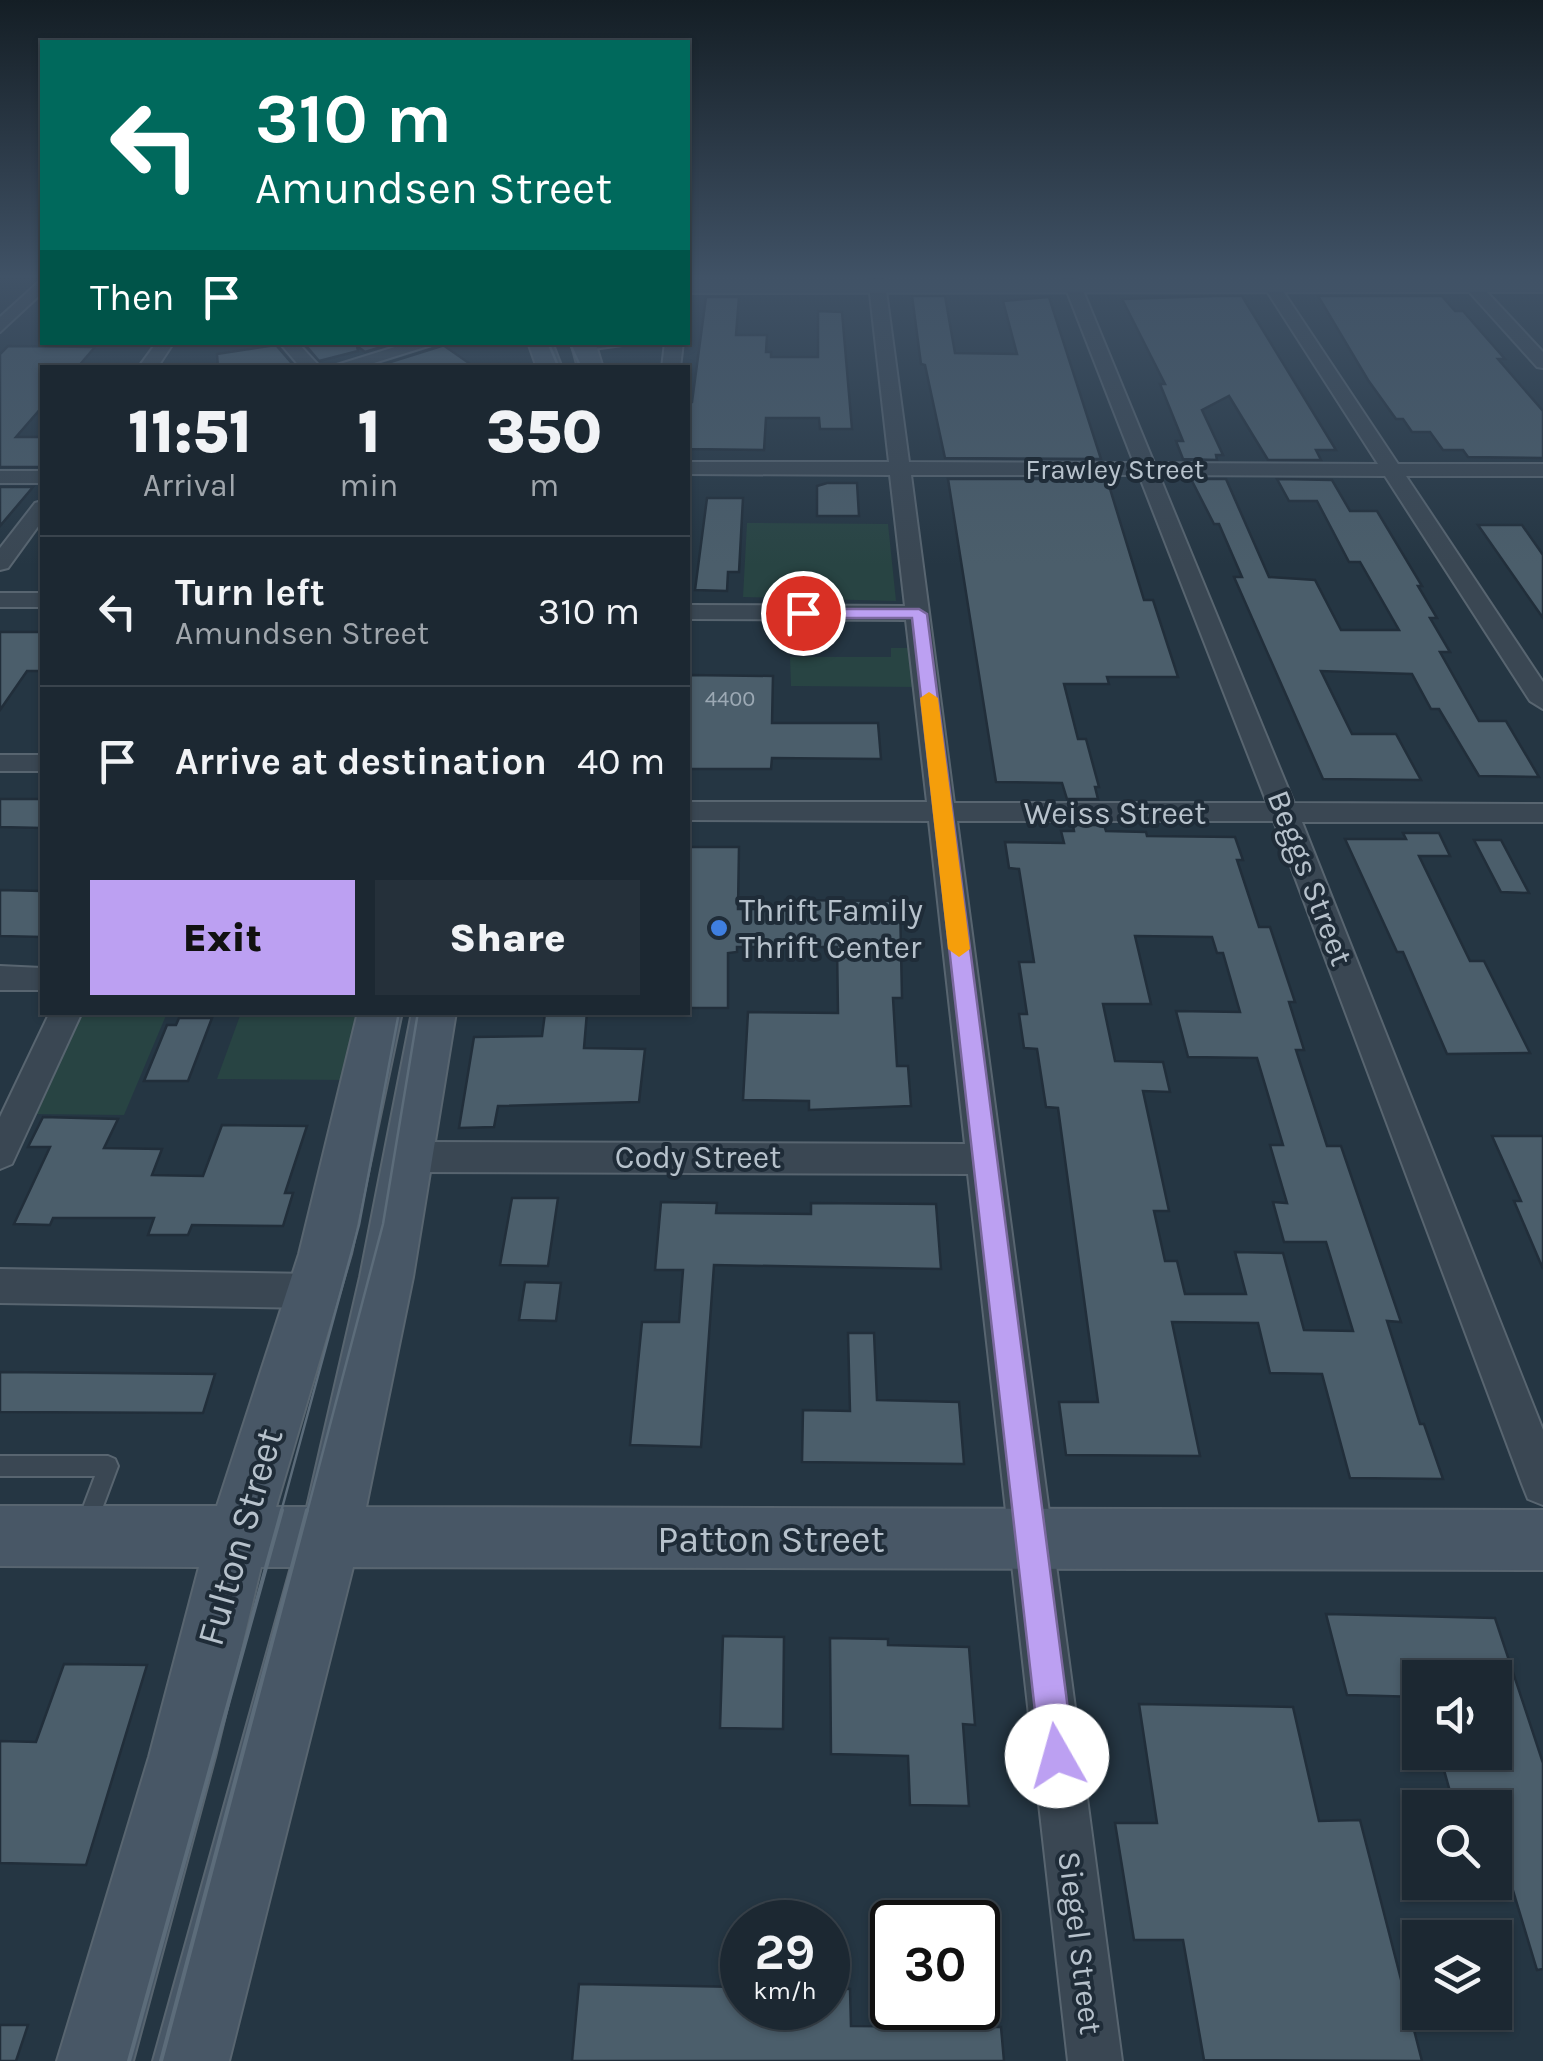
<!DOCTYPE html>
<html lang="en">
<head>
<meta charset="utf-8">
<style>
	body { margin:0; font-family:Karla,sans-serif; background:#25303a; color:#f1f3f6; height:100vh; display:flex; flex-direction:column; font-size:38px; white-space:nowrap }
	* { box-sizing:border-box; margin:0 }
	p { font-size:32px; color:#a0a6ac }
	.icon { flex:none; width:55px; height:55px; fill:none; stroke:currentColor; stroke-width:2; stroke-linecap:round; stroke-linejoin:round }
	.map { position:relative; flex:1; overflow:hidden }
	.side { position:absolute; left:40px; top:365px; width:650px; height:650px; display:flex; flex-direction:column; background:#1c2832; border-radius:0px; box-shadow:0 2px 8px #0004,0 0 0 2px #3a444d }
	.side>* { flex:none }
	.top-card { position:absolute; left:40px; top:40px; width:650px; height:305px; border-radius:0px; box-shadow:0 2px 8px #0004,0 0 0 2px #3a444d; background:#00695c; color:#fff; overflow:hidden }
	.fabs { position:absolute; left:1402px; top:1660px; display:grid; gap:20px }
	.fabs a { display:grid; place-items:center; width:110px; height:110px; border-radius:0px; background:#1c2832; box-shadow:0 2px 8px #0004,0 0 0 2px #3a444d; font-size:50px }
	.speed { position:absolute; left:720px; top:1900px; display:flex; gap:20px; font-size:50px; font-weight:700; text-align:center }
	.speed>* { display:grid; place-content:center; width:130px; height:130px; border-radius:50%; background:#1c2832; box-shadow:0 2px 8px #0004,0 0 0 2px #3a444d; line-height:1 }
	.speed small { font-size:25px; font-weight:400 }
	.speed .limit { border:5px solid #111; border-radius:15px; background:#fff; color:#111 }
	.pin { position:absolute; display:grid; place-items:center; width:85px; height:85px; color:#fff; margin:-42px; border:5px solid #fff; border-radius:50%; box-shadow:0 2px 10px #0007 }
	.me { position:absolute; width:110px; margin:-55px; rotate:353deg; stroke-linejoin:round; filter:drop-shadow(0 0 8px #0008) }
	.turn { display:flex; align-items:center; gap:35px; height:210px; padding:0 50px; font-size:45px }
	.turn .icon { width:130px; height:130px; stroke-width:2.5 }
	.turn b { display:block; font-size:70px; line-height:85px }
	.then { display:flex; align-items:center; height:95px; padding:0 50px; background:#0003; gap:20px; font-size:38px }
	.eta { display:flex; justify-content:space-evenly; align-items:center; height:170px; text-align:center }
	.eta b { font-size:60px; font-weight:800; line-height:70px }
	.cta { display:flex; gap:20px; margin-top:auto; padding:20px 50px }
	.cta a { flex:1; height:115px; border-radius:0px; background:#bca0f2; color:#111; font-size:40px; font-weight:800; line-height:115px; text-align:center }
	.cta a+a { background:#25303a; color:#f1f3f6 }
	ul { padding:0; list-style:none }
	li { display:flex; align-items:center; gap:30px; height:150px; padding:0 50px; border-top:2px solid #3a444d }
	li div { flex:1 }
	li b { display:block; font-size:38px }
	li em { font-style:normal }
	.map>svg:first-child { display:block }
	.green { fill:#284443 }
	.building { fill:#4b5e6b; stroke:#212e3a; stroke-width:2.5; fill-rule:evenodd }
	.lines { fill:none; stroke-linecap:round; stroke-linejoin:round }
	.lane-casing { stroke:#586570; stroke-width:4 }
	.street-casing { stroke:#586570; stroke-width:4 }
	.secondary-casing { stroke:#586570; stroke-width:4 }
	.path { stroke:#46605f; stroke-width:2.5; stroke-dasharray:4 4; stroke-linecap:butt }
	.lane { fill:#3a4753; fill-rule:evenodd }
	.street { fill:#3a4753; fill-rule:evenodd }
	.secondary { fill:#485766; fill-rule:evenodd }
	.tram-far1 { stroke:#5c6c7a; stroke-width:2.5 }
	.tram { stroke:#5c6c7a; stroke-width:4 }
	.route { fill:#bca0f2; stroke:#7a689d; stroke-width:2.5 }
	.slow { fill:#f59e0b }
	.shop-dot { fill:#3f7fe0; stroke:#1f2c38; stroke-width:4 }
	.labels { text-anchor:middle; dominant-baseline:central; stroke-width:8; stroke-linejoin:round; paint-order:stroke }
	.far-number-label { font-size:22px; fill:#9ca9b4 }
	.far-street-label { font-size:28px; fill:#b7c2cc; stroke:#1f2c38 }
	.street-label { font-size:32px; fill:#b7c2cc; stroke:#1f2c38 }
	.poi-label { font-size:32px; fill:#b7c2cc; stroke:#1f2c38; text-anchor:start }
	.near-street-label { font-size:38px; fill:#b7c2cc; stroke:#1f2c38 }
</style>
</head>
<body>
<div class="map">
<svg width="1543" height="2061" viewBox="0 0 1543 2061">
	<rect width="100%" height="100%" fill="#253643"/>
	<g class="green">
		<polygon points="747,523 888,524 896,601 743,597"/>
		<polygon points="891,648 912,648 916,687 791,686 790,657 891,657"/>
		<polygon points="78,1013 167,1013 124,1115 29,1114"/>
		<polygon points="241,1013 367,1013 349,1080 217,1079"/>
	</g>
	<g class="building">
		<polygon points="912,296 945,296 955,353 1017,354 1003,301 1049,297 1101,459 945,458 925,365 921,364"/>
		<polygon points="1216,296 1242,296 1336,450 1316,450 1321,460 1268,460 1229,396 1202,410 1223,455 1216,455 1217,460 1183,459 1176,441 1183,441 1160,384 1165,384 1122,299"/>
		<polygon points="1318,296 1442,296 1455,311 1463,311 1505,359 1498,359 1543,411 1543,458 1468,457 1463,450 1443,450 1430,432 1412,432 1403,419 1396,419 1368,380"/>
		<polygon points="706,297 739,297 736,335 767,335 766,352 771,352 771,357 818,357 818,311 842,312 852,429 820,429 819,418 766,418 764,450 688,449 688,402 692,402"/>
		<polygon points="303,342 397,342 365,352 357,346 358,351 319,361"/>
		<polygon points="276,345 295,367 218,368 217,354"/>
		<polygon points="443,345 476,368 381,365 442,346"/>
		<polygon points="8,346 95,347 77,368 42,368 42,407 16,437 42,437 42,467 0,467 0,354"/>
		<polygon points="948,479 1107,479 1144,600 1153,600 1178,677 1107,677 1109,684 1064,684 1078,739 1086,739 1099,787 1095,787 1098,799 1067,799 1062,783 996,782"/>
		<polygon points="1191,479 1226,479 1269,577 1315,580 1341,630 1399,630 1360,562 1349,562 1317,501 1289,501 1277,479 1332,480 1350,511 1377,511 1422,586 1418,586 1437,618 1430,618 1450,652 1440,652 1479,721 1506,721 1539,777 1479,776 1439,709 1431,709 1412,674 1321,671 1352,734 1396,734 1421,780 1323,779 1234,577 1242,577 1219,524 1214,524"/>
		<polygon points="827,483 857,483 859,516 817,516 817,486"/>
		<polygon points="0,487 33,487 0,526"/>
		<polygon points="707,498 743,498 739,572 728,572 727,591 695,590"/>
		<polygon points="1478,525 1522,525 1543,555 1543,618"/>
		<polygon points="0,632 42,632 42,671 27,671 0,710"/>
		<polygon points="688,675 773,676 772,723 878,723 881,759 772,758 771,769 688,769"/>
		<polygon points="0,799 42,799 42,828 0,827"/>
		<path d="M1073 825H1104L1106 831 1146 832 1147 836 1235 837 1243 860H1237L1259 927H1270L1295 1002H1289L1304 1050H1296L1327 1146H1341L1401 1322 1387 1321 1420 1424H1424L1443 1479 1350 1478 1322 1374 1270 1373 1258 1323 1172 1322 1200 1456 1066 1455 1059 1402H1098L1058 1108 1046 1107 1037 1049 1024 1048 1019 1014H1027L1019 962H1034L1019 869 1009 868 1005 842 1064 843 1061 831H1074ZM1135 936 1212 937 1217 953H1223L1240 1012 1176 1011 1188 1057 1257 1058 1283 1145H1270L1287 1203 1273 1202 1284 1242H1326L1353 1331 1304 1330 1283 1253 1235 1252 1246 1294H1185L1177 1261H1165L1154 1211H1169L1143 1091 1170 1092 1163 1062 1115 1061 1103 1004H1151Z"/>
		<polygon points="1403,833 1439,833 1450,856 1419,856 1470,961 1484,961 1530,1053 1447,1054 1403,952 1397,952 1345,839 1406,839"/>
		<polygon points="1474,840 1501,840 1529,893 1501,892"/>
		<polygon points="688,847 739,847 738,909 784,909 785,900 900,901 902,998 893,998 897,1066 908,1066 911,1106 809,1110 809,1101 743,1100 748,1012 838,1013 837,947 737,947 737,952 728,953 728,1008 688,1008"/>
		<polygon points="0,890 42,891 42,937 0,936"/>
		<polygon points="587,1012 584,1048 645,1049 639,1102 498,1106 494,1127 459,1128 474,1037 542,1036 545,1013"/>
		<polygon points="179,1018 212,1018 188,1081 144,1081 167,1025 176,1025"/>
		<polygon points="43,1117 118,1119 104,1148 162,1149 152,1175 203,1176 222,1125 307,1126 285,1193 293,1193 283,1226 192,1225 188,1235 148,1235 154,1218 53,1218 50,1225 14,1224 50,1147 28,1147"/>
		<polygon points="1492,1136 1543,1136 1543,1269 1514,1201 1521,1201"/>
		<polygon points="512,1198 558,1198 548,1266 500,1265"/>
		<polygon points="661,1202 717,1203 716,1213 811,1214 811,1203 936,1204 941,1269 714,1265 701,1447 630,1445 642,1322 679,1322 683,1270 655,1270"/>
		<polygon points="525,1282 561,1283 556,1321 519,1320"/>
		<polygon points="848,1333 874,1333 877,1400 959,1402 964,1464 802,1462 803,1410 850,1411"/>
		<polygon points="0,1372 215,1374 203,1413 0,1412"/>
		<polygon points="1326,1614 1495,1618 1543,1763 1543,1969 1537,1970 1495,1831 1495,1808 1454,1806 1439,1752 1495,1752 1495,1678 1420,1678 1420,1697 1347,1695"/>
		<polygon points="723,1636 784,1637 783,1729 720,1728"/>
		<polygon points="830,1638 888,1639 888,1645 969,1647 975,1725 963,1724 969,1806 910,1805 908,1756 831,1754"/>
		<polygon points="64,1664 147,1665 86,1865 0,1863 0,1741 36,1742"/>
		<polygon points="1139,1704 1293,1707 1319,1821 1360,1820 1422,2061 1204,2060 1183,1940 1134,1940 1115,1823 1157,1823"/>
		<polygon points="579,1984 742,1987 742,2008 828,2008 828,1988 850,1989 851,2026 1001,2027 1004,2061 572,2061"/>
		<polygon points="0,2025 28,2025 16,2061 0,2061"/>
	</g>
	<g class="lines">
		<g class="lane-casing">
			<g id="lane">
				<polygon points="614,342 644,342 586,350 582,348"/>
				<polygon points="0,1456 108,1456 115,1459 118,1466 93,1533 86,1536 79,1533 76,1526 95,1476 0,1476"/>
			</g>
		</g>
		<g class="street-casing">
			<g id="street">
				<path d="M868 276H884L909 462 1134 463 1061 276H1077L1154 463 1378 464 1263 285 1271 280 1277 282 1398 464H1543V476H1406L1543 682V709L1530 701 1385 476 1159 475 1294 803 1543 804V822H1302L1543 1430V1505L1528 1499 1522 1484 1274 821H957L1122 2061H1068L968 1174 413 1172 401 1167 395 1157 401 1147 413 1142 965 1144 929 821 688 820V802H927L906 620 688 619V605L905 606 890 475 688 474V462H889ZM911 475H1139L1267 803H954Z"/>
				<polygon points="1455,276 1472,276 1543,352 1543,368 1537,367"/>
				<polygon points="42,279 42,293 0,332 0,317"/>
				<polygon points="157,342 174,342 157,368 138,368"/>
				<polygon points="279,342 297,342 321,368 301,368"/>
				<polygon points="411,342 441,342 358,368 327,368"/>
				<polygon points="665,342 683,342 680,368 662,368"/>
				<rect x="0" y="471" width="42" height="12"/>
				<polygon points="42,501 42,521 8,568 0,570 0,548 35,503"/>
				<rect x="0" y="593" width="42" height="14"/>
				<rect x="0" y="755" width="42" height="16"/>
				<polygon points="0,966 42,968 42,990 0,990"/>
				<polygon points="50,1012 82,1012 12,1164 0,1169 0,1117"/>
				<polygon points="0,1269 312,1274 325,1279 331,1291 325,1303 312,1308 0,1303"/>
			</g>
		</g>
		<g class="secondary-casing">
			<g id="secondary">
				<polygon points="1543,278 1543,292 688,293 688,279"/>
				<polygon points="528,342 552,342 562,368 537,368"/>
				<polygon points="571,342 595,342 603,368 578,368"/>
				<polygon points="358,1012 402,1012 351,1254 276,1507 307,1507 360,1277 412,1012 456,1012 413,1277 366,1507 1543,1510 1543,1570 353,1567 229,2061 153,2061 291,1567 261,1567 215,1757 133,2061 57,2061 149,1757 199,1567 0,1566 0,1506 217,1506 299,1254"/>
			</g>
		</g>
		<polyline class="path" points="453,344 477,342"/>
		<use href="#lane" class="lane"/>
		<use href="#street" class="street"/>
		<use href="#secondary" class="secondary"/>
		<g class="tram-far1">
			<polyline points="548,342 559,368"/>
			<polyline points="569,342 581,368"/>
			<polyline points="281,1512 359,1225 399,1012"/>
			<polyline points="307,1512 383,1224 418,1012"/>
		</g>
		<g class="tram">
			<polyline points="129,2061 282,1510"/>
			<polyline points="161,2061 307,1510"/>
		</g>
	</g>
	<linearGradient id="sky" x2="0" y2="1"><stop stop-color="#141e25"/><stop offset="0.49" stop-color="#405266"/><stop offset="1" stop-color="#405266" stop-opacity="0"/></linearGradient>
	<rect width="1543" height="565" fill="url(#sky)"/>
	<polygon class="route" points="797,609 919,609 927,614 1074,1756 1069,1768 1057,1773 1045,1768 1040,1756 912,618 803,618 795,613"/>
	<polygon class="slow" points="929,692 938,698 970,949 959,957 948,949 920,698"/>
	<circle class="shop-dot" cx="719" cy="928" r="10"/>
	<g class="labels">
		<g class="far-number-label">
			<text x="730" y="699">4400</text>
		</g>
		<g class="far-street-label">
			<text x="1115" y="469">Frawley Street</text>
		</g>
		<g class="street-label">
			<text x="1115" y="813">Weiss Street</text>
			<text transform="translate(1310 878) rotate(69)">Beggs Street</text>
			<text x="698" y="1157">Cody Street</text>
			<text transform="translate(1080 1943) rotate(83)">Siegel Street</text>
		</g>
		<g class="poi-label">
			<text x="739" y="910">Thrift Family<tspan x="739" dy="37">Thrift Center</tspan></text>
		</g>
		<g class="near-street-label">
			<text transform="translate(240 1537) rotate(-74)">Fulton Street</text>
			<text x="771" y="1539">Patton Street</text>
		</g>
	</g>
</svg>
<div class="fabs">
<a><svg class="icon" aria-label="sound" viewBox="0 0 24 24"><path d="M4 9h4l5-4v14l-5-4H4zM17 9q2 3 0 6"/></svg></a>
<a><svg class="icon" aria-label="search" viewBox="0 0 24 24"><circle cx="10" cy="10" r="6"/><path d="M15 15l6 6"/></svg></a>
<a><svg class="icon" aria-label="layers" viewBox="0 0 24 24"><path d="M12 4l9 5-9 5-9-5zM3 14l9 5 9-5"/></svg></a>
</div>
<div class="speed"><div>29<small>km/h</small></div><div class="limit">30</div></div>
<div class="pin" style="left:803px;top:613px;background:#d93025"><svg class="icon" aria-label="arrive" viewBox="0 0 24 24"><path d="M6 21V4h12l-3 4 3 4H6"/></svg></div>
<svg class="me" style="left:1057px;top:1756px" viewBox="-20 -20 40 40"><circle r="19" fill="#fff"/><path d="M0-13L10 11 0 6-10 11z" fill="#bca0f2"/></svg>
<div class="top-card">
<div class="turn"><svg class="icon" aria-label="left" viewBox="0 0 24 24"><path d="M17 20v-9H6M10 6l-5 5 5 5"/></svg><div><b>310 m</b>Amundsen Street</div></div>
<div class="then">Then<svg class="icon" aria-label="arrive" viewBox="0 0 24 24"><path d="M6 21V4h12l-3 4 3 4H6"/></svg></div>
</div>
<section class="side">
<div class="eta">
<div><b>11:51</b><p>Arrival</p></div>
<div><b>1</b><p>min</p></div>
<div><b>350</b><p>m</p></div>
</div>
<ul>
<li><svg class="icon" aria-label="left" viewBox="0 0 24 24"><path d="M17 20v-9H6M10 6l-5 5 5 5"/></svg><div><b>Turn left</b><p>Amundsen Street</p></div><em>310 m</em></li>
<li><svg class="icon" aria-label="arrive" viewBox="0 0 24 24"><path d="M6 21V4h12l-3 4 3 4H6"/></svg><div><b>Arrive at destination</b></div><em>40 m</em></li>
</ul>
<div class="cta"><a>Exit</a><a>Share</a></div>
</section>
</div>
</body>
</html>
